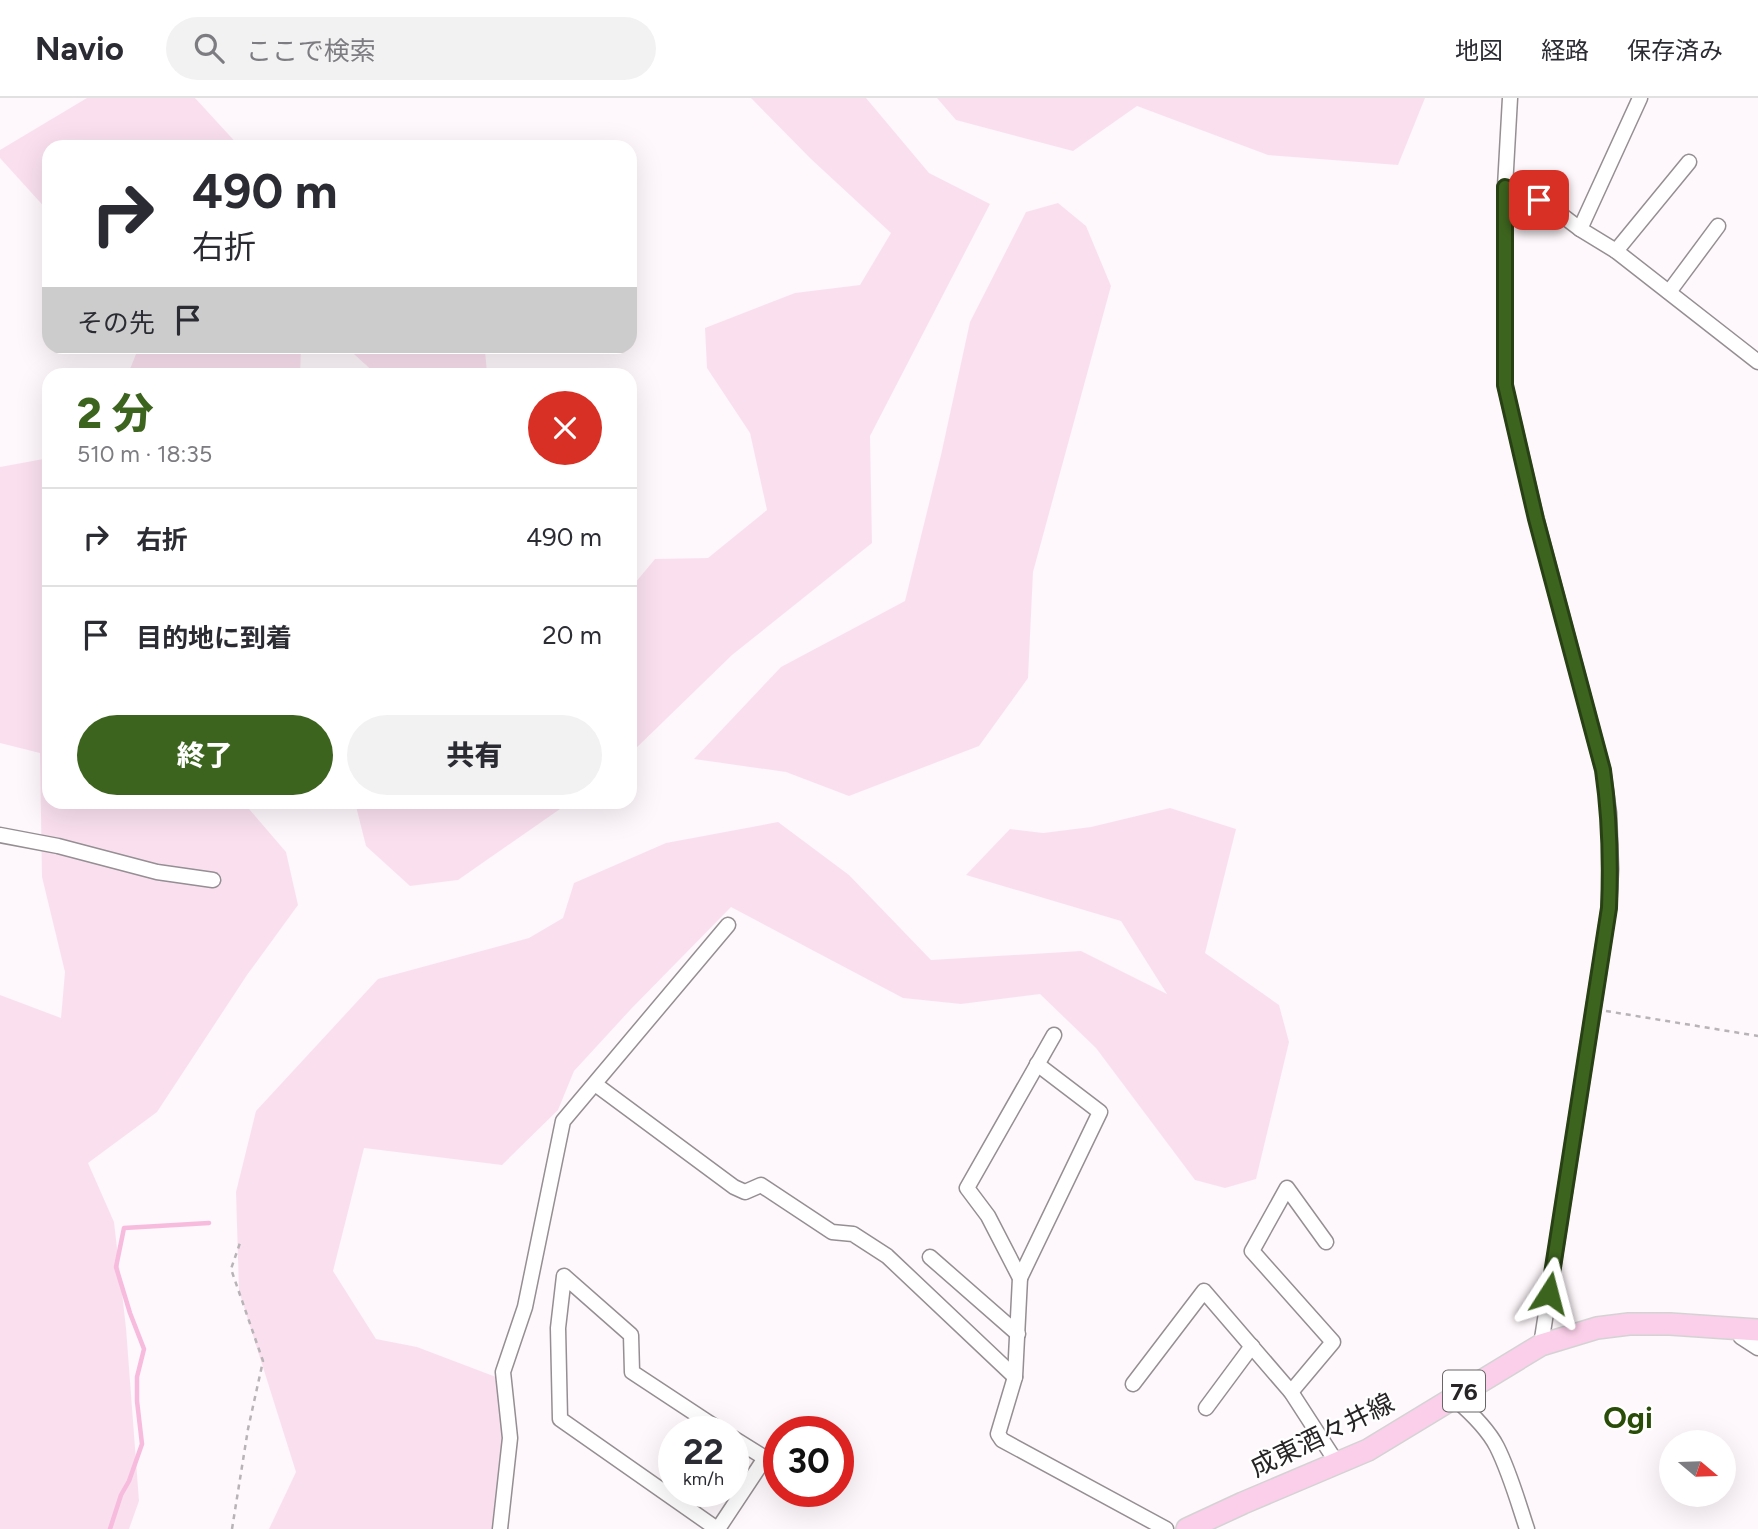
<!DOCTYPE html>
<html lang="ja">
<head>
<meta charset="utf-8">
<style>
	body { margin:0; font-family:Figtree,"Noto Sans JP",sans-serif; background:#f2f2f3; color:#2b2b33; height:100vh; display:flex; flex-direction:column; font-size:26px; white-space:nowrap }
	* { box-sizing:border-box; margin:0 }
	p { font-size:23px; color:#7c7c81 }
	.icon { flex:none; width:38px; height:38px; fill:none; stroke:currentColor; stroke-width:2; stroke-linecap:round; stroke-linejoin:round }
	.map { position:relative; flex:1; overflow:hidden }
	.sheet { position:absolute; left:42px; top:270px; width:595px; height:441px; display:flex; flex-direction:column; background:#fff; border-radius:21px; box-shadow:0 7px 28px #0002 }
	.sheet>* { flex:none }
	.top-card { position:absolute; left:42px; top:42px; width:595px; height:214px; border-radius:21px; box-shadow:0 7px 28px #0002; background:#fff; color:#2b2b33; overflow:hidden }
	.needle { width:46px; rotate:109deg }
	.controls { position:absolute; left:1659px; top:1332px; display:grid; gap:14px }
	.controls a { display:grid; place-items:center; width:77px; height:77px; border-radius:50%; background:#fff; box-shadow:0 7px 28px #0002; font-size:35px }
	.speed { position:absolute; left:658px; top:1318px; display:flex; gap:14px; font-size:35px; font-weight:700; text-align:center }
	.speed>* { display:grid; place-content:center; width:91px; height:91px; border-radius:50%; background:#fff; box-shadow:0 7px 28px #0002; line-height:1 }
	.speed small { font-size:18px; font-weight:400 }
	.speed .limit { border:10px solid #d22; background:#fff; color:#111 }
	.pin { position:absolute; display:grid; place-items:center; width:60px; height:60px; color:#fff; margin:-30px; border-radius:14px; box-shadow:0 4px 10px #0006 }
	.me { position:absolute; width:77px; margin:-38px; rotate:9deg; stroke-linejoin:round; filter:drop-shadow(0 0 5px #0008) }
	.turn { display:flex; align-items:center; gap:24px; height:147px; padding:0 35px; font-size:32px }
	.turn .icon { width:91px; height:91px; stroke-width:2.5 }
	.turn b { display:block; font-size:49px; line-height:60px }
	.then { display:flex; align-items:center; height:66px; padding:0 35px; background:#0003; gap:14px; font-size:26px }
	.round { display:grid; place-items:center; flex:none; width:74px; height:74px; border-radius:37px; background:#f2f2f3 }
	.headline { display:flex; align-items:center; justify-content:space-between; height:119px; padding:0 35px }
	h1 { font-size:42px; font-weight:800; line-height:52px; color:#3d641e }
	.action { display:flex; gap:14px; margin-top:auto; padding:14px 35px }
	.action a { flex:1; height:80px; border-radius:42px; background:#3d641e; color:#fff; font-size:28px; font-weight:800; line-height:80px; text-align:center }
	.action a+a { background:#f2f2f3; color:#2b2b33 }
	ul { padding:0; list-style:none }
	li { display:flex; align-items:center; gap:21px; height:98px; padding:0 35px; border-top:2px solid #e1e1e2 }
	li div { flex:1 }
	li b { display:block; font-size:26px }
	li em { font-style:normal }
	header { display:flex; align-items:center; gap:42px; box-sizing:border-box; height:98px; padding:0 35px; background:#fff; border-bottom:2px solid #e1e1e2 }
	header strong { font-size:33px }
	nav { display:flex; gap:38px; margin-inline-start:auto; font-size:24px }
	.search { width:490px; height:63px; background:#f2f2f3; display:flex; align-items:center; gap:18px; box-sizing:border-box; padding:0 24px; border-radius:38px; color:#7c7c81; font-size:26px }
	.map>svg:first-child { display:block }
	.green { fill:#fae0ef }
	.lines { fill:none; stroke-linecap:round; stroke-linejoin:round }
	.stream { stroke:#f7bbdd; stroke-width:4.5 }
	.minor-casing { stroke:#958e92; stroke-width:17 }
	.primary-casing { stroke:#d4d3d4; stroke-width:24 }
	.path { stroke:#b8b3b6; stroke-width:2.5; stroke-dasharray:5 5; stroke-linecap:butt }
	.minor { stroke:#fff; stroke-width:14 }
	.primary { stroke:#fbcfe9; stroke-width:21 }
	.route-casing { stroke:#284114; stroke-width:18 }
	.route { stroke:#3d641e; stroke-width:12 }
	.labels { text-anchor:middle; dominant-baseline:central; stroke-width:5; stroke-linejoin:round; paint-order:stroke }
	.shield { fill:#fff; stroke:#686667; stroke-width:2 }
	.shield-label { font-size:24px; font-weight:bold; fill:#272526 }
	.street-label { font-size:26px; fill:#272526; stroke:#fff }
	.quarter-label { font-size:30px; font-weight:bold; fill:#2a4c09; stroke:#fff }
</style>
</head>
<body>
<header>
<strong>Navio</strong>
<div class="search"><svg class="icon" aria-label="search" viewBox="0 0 24 24"><circle cx="10" cy="10" r="6"/><path d="M15 15l6 6"/></svg>ここで検索</div>
<nav><a>地図</a><a>経路</a><a>保存済み</a></nav>
</header>
<div class="map">
<svg width="1758" height="1431" viewBox="0 0 1758 1431">
	<rect width="100%" height="100%" fill="#fef7fb"/>
	<g class="green">
		<polygon points="87,0 195,0 240,49 49,49 49,114 0,60 0,52"/>
		<polygon points="751,0 866,0 929,75 990,106 870,338 872,445 732,557 630,656 630,491 655,461 708,460 767,412 750,335 707,270 705,230 795,195 860,187 891,135 811,61"/>
		<polygon points="937,0 1425,0 1398,67 1268,57 1137,8 1073,53 956,22"/>
		<polygon points="1058,105 1086,128 1111,188 1033,474 1028,580 979,648 849,698 786,674 694,661 781,569 905,503 941,357 970,224 1026,114"/>
		<polygon points="139,249 301,249 300,276 128,276"/>
		<polygon points="332,249 479,249 485,253 487,276 376,276 354,256"/>
		<polygon points="49,360 49,704 243,704 286,754 298,807 247,877 157,1014 88,1065 114,1124 126,1230 139,1403 129,1431 0,1431 0,897 61,920 65,874 42,779 40,655 0,645 0,369"/>
		<polygon points="355,704 570,704 458,782 410,788 366,748"/>
		<polygon points="1170,710 1236,731 1205,855 1279,907 1289,944 1256,1081 1225,1090 1195,1082 1096,950 1040,896 961,906 903,900 731,809 631,911 574,973 558,1012 502,1067 364,1050 333,1173 376,1241 417,1249 496,1279 518,1346 496,1431 269,1431 296,1374 239,1193 236,1094 256,1013 378,881 529,840 563,820 574,785 666,745 778,724 849,777 931,862 1081,853 1167,896 1121,823 966,777 1010,731 1043,735 1091,729"/>
	</g>
	<g class="lines">
		<polyline class="stream" points="110,1431 121,1397 129,1383 142,1346 137,1303 137,1279 144,1251 130,1215 116,1169 124,1130 209,1125"/>
		<g class="minor-casing">
			<g id="minor">
				<polyline points="1510,0 1505,89 1505,287 1536,420 1603,672 1609,715 1611,771 1609,810 1541,1247"/>
				<polyline points="1505,89 1527,96 1551,109 1580,131 1616,153 1758,264"/>
				<polyline points="1580,131 1640,0"/>
				<polyline points="1616,153 1689,64"/>
				<polyline points="1669,194 1718,128"/>
				<polyline points="0,737 58,748 157,774 213,782"/>
				<polyline points="1054,937 967,1090 988,1118 1020,1180 1015,1279 998,1336 1002,1342 1166,1431"/>
				<polyline points="595,986 734,1089 745,1094 761,1087 832,1134 853,1136 887,1158 1015,1279"/>
				<polyline points="930,1159 1018,1236"/>
				<polyline points="1020,1180 1100,1014 1037,966"/>
				<polyline points="1742,1230 1741,1239 1758,1250"/>
				<polyline points="1133,1286 1204,1193 1291,1294 1337,1365"/>
				<polyline points="1291,1294 1333,1244 1252,1153 1287,1090 1326,1144"/>
				<path d="M1454 1300C1469 1313 1488 1331 1497 1349 1510 1375 1518 1404 1527 1431"/>
				<polyline points="1206,1310 1252,1248"/>
				<polyline points="500,1431 510,1340 503,1274 525,1209 563,1023 728,827"/>
				<polyline points="717,1431 560,1321 558,1230 564,1178 631,1237 632,1274 723,1334"/>
				<polyline points="718,1431 765,1360 733,1340"/>
			</g>
		</g>
		<g class="primary-casing">
			<polyline id="primary" points="1187,1431 1243,1405 1368,1352 1541,1247 1597,1230 1629,1226 1670,1226 1758,1232"/>
		</g>
		<g class="path">
			<polyline points="1606,913 1758,938"/>
			<polyline points="232,1431 248,1331 263,1263 231,1171 240,1145"/>
		</g>
		<use href="#minor" class="minor"/>
		<use href="#primary" class="primary"/>
	</g>
	<g class="lines">
		<g class="route-casing">
			<path id="route" d="M1539 102 1527 96 1505 89V287L1536 421 1603 672C1610 720 1611 762 1609 810L1549 1195"/>
		</g>
		<use href="#route" class="route"/>
	</g>
	<g class="labels">
		<rect class="shield" x="1443" y="1272.5" width="42" height="41" rx="5"/>
		<g class="shield-label">
			<text x="1464" y="1293">76</text>
		</g>
		<g class="street-label">
			<text transform="translate(1322 1337) rotate(-26)">成東酒々井線</text>
		</g>
		<g class="quarter-label">
			<text x="1628" y="1319">Ogi</text>
		</g>
	</g>
</svg>
<div class="controls">
<a><svg class="needle" viewBox="-14 -14 28 28"><path d="M0-13l5 13h-10z" fill="#e53935"/><path d="M0 13l5-13h-10z" fill="#7c7c81"/></svg></a>
</div>
<div class="speed"><div>22<small>km/h</small></div><div class="limit">30</div></div>
<div class="pin" style="left:1539px;top:102px;background:#d93025"><svg class="icon" aria-label="arrive" viewBox="0 0 24 24"><path d="M6 21V4h12l-3 4 3 4H6"/></svg></div>
<svg class="me" style="left:1549px;top:1195px" viewBox="-20 -20 40 40"><path d="M0-17L14 15 0 8-14 15z" fill="#3d641e" stroke="#fff" stroke-width="4"/></svg>
<div class="top-card">
<div class="turn"><svg class="icon" aria-label="right" viewBox="0 0 24 24"><path d="M7 20v-9h11M14 6l5 5-5 5"/></svg><div><b>490 m</b>右折</div></div>
<div class="then">その先<svg class="icon" aria-label="arrive" viewBox="0 0 24 24"><path d="M6 21V4h12l-3 4 3 4H6"/></svg></div>
</div>
<section class="sheet">
<div class="headline"><div><h1>2 分</h1><p>510 m · 18:35</p></div><a class="round" style="background:#d93025;color:#fff"><svg class="icon" aria-label="close" viewBox="0 0 24 24"><path d="M6 6l12 12M18 6L6 18"/></svg></a></div>
<ul>
<li><svg class="icon" aria-label="right" viewBox="0 0 24 24"><path d="M7 20v-9h11M14 6l5 5-5 5"/></svg><div><b>右折</b></div><em>490 m</em></li>
<li><svg class="icon" aria-label="arrive" viewBox="0 0 24 24"><path d="M6 21V4h12l-3 4 3 4H6"/></svg><div><b>目的地に到着</b></div><em>20 m</em></li>
</ul>
<div class="action"><a>終了</a><a>共有</a></div>
</section>
</div>
</body>
</html>
